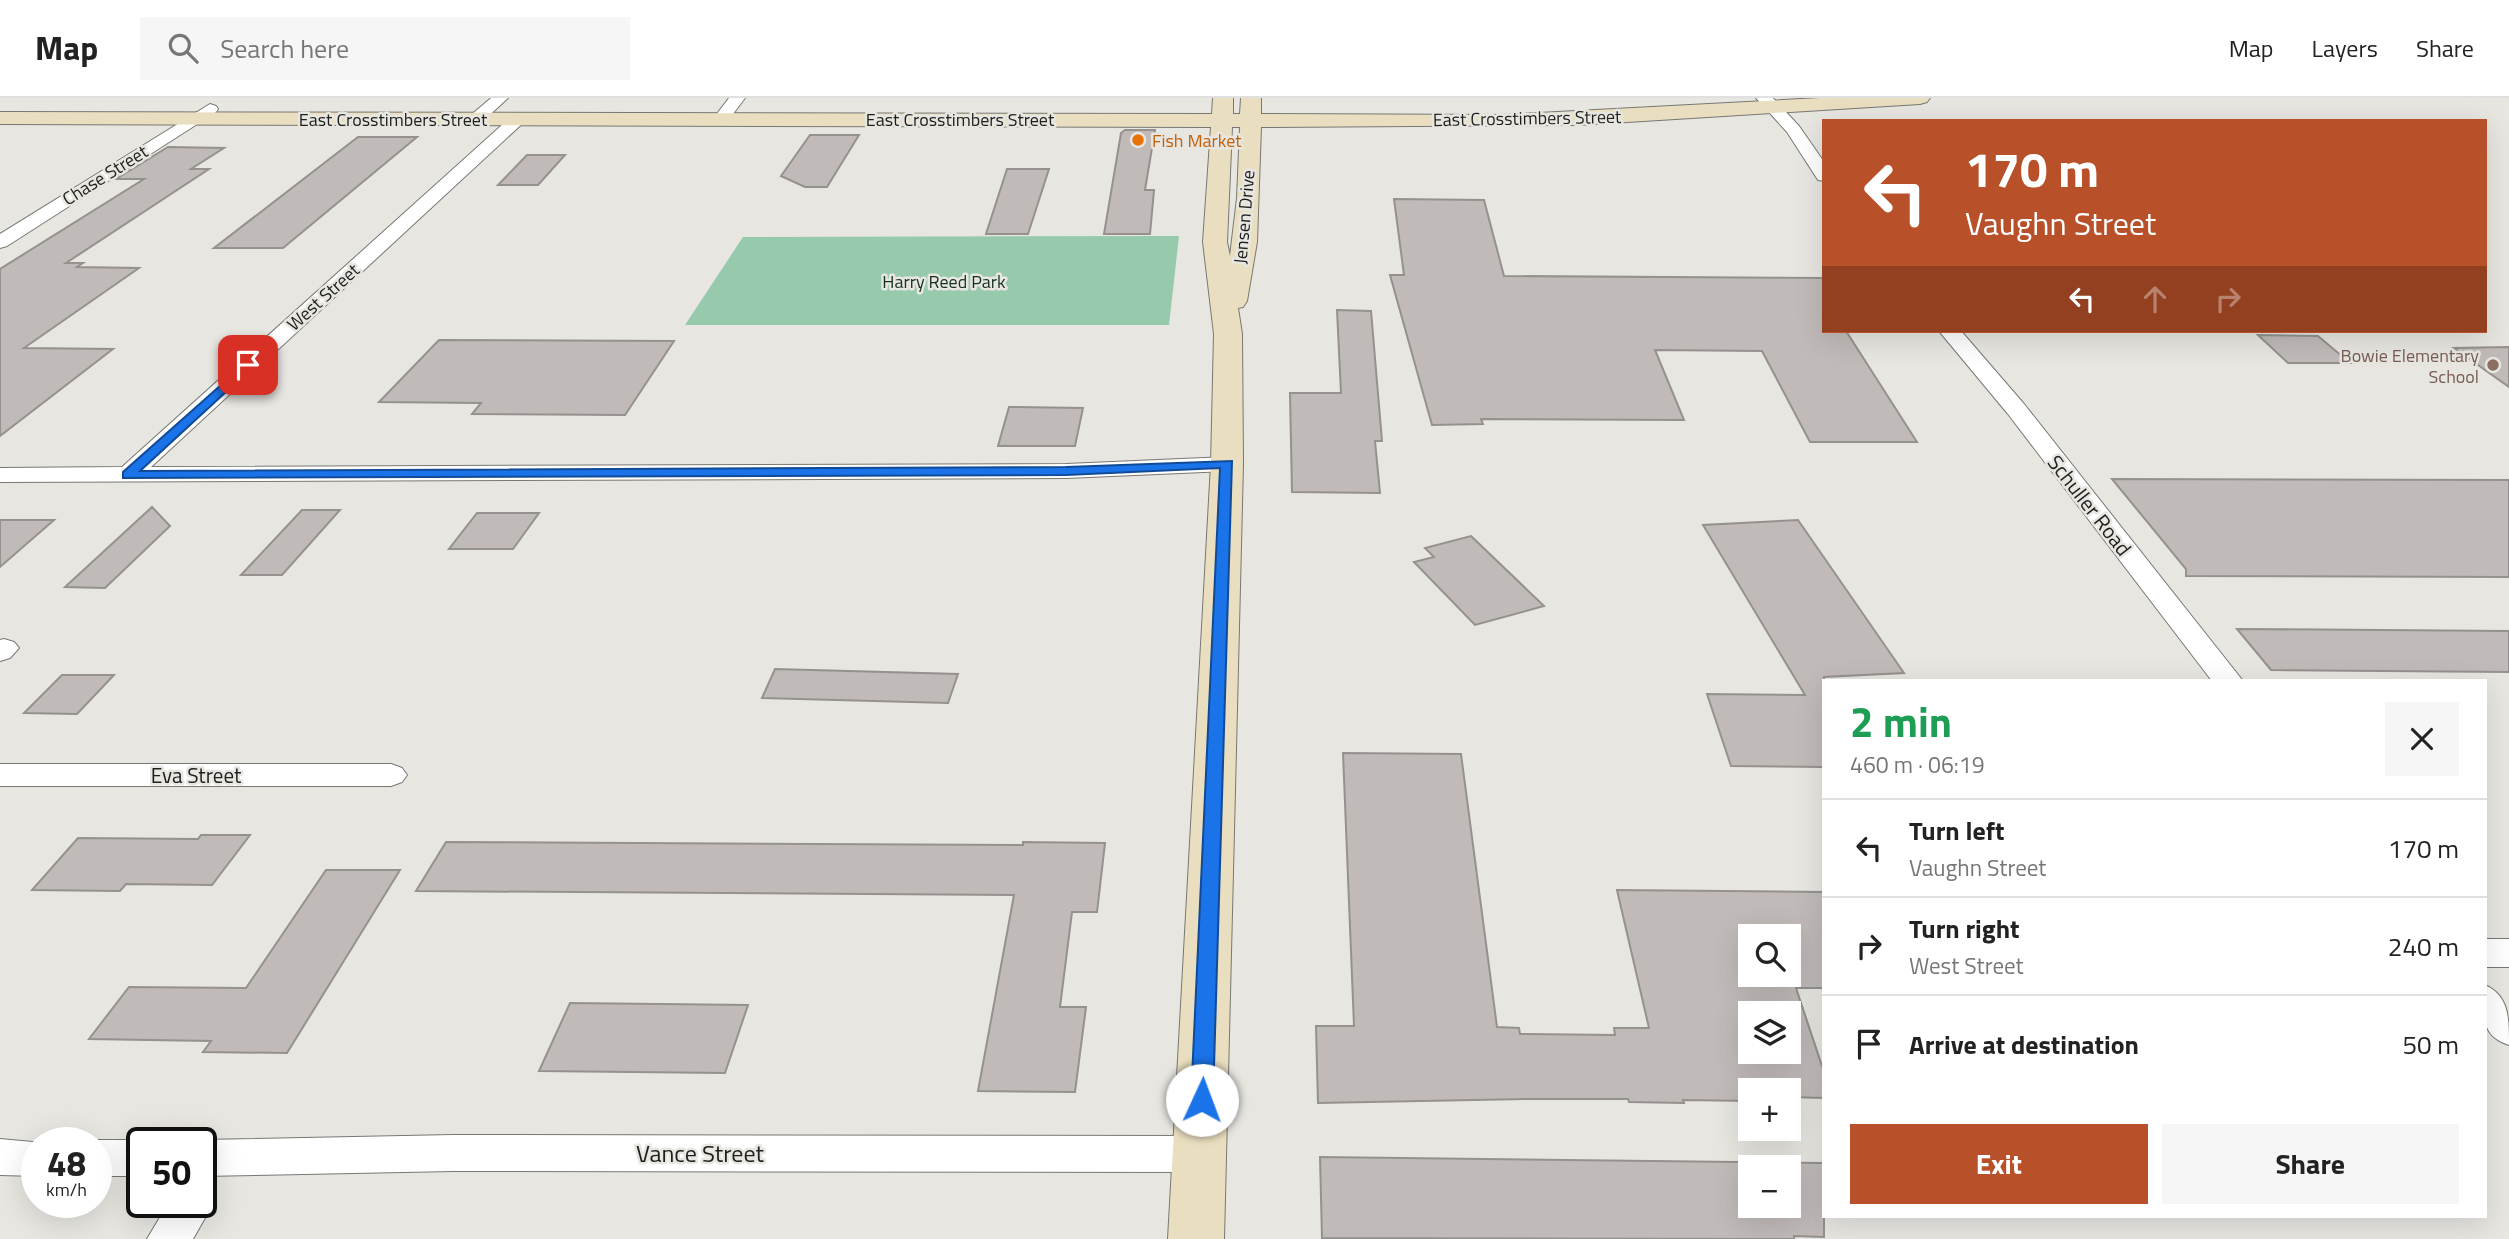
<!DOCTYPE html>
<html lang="en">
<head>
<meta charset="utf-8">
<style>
	body { margin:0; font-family:"Titillium Web",sans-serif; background:#f6f6f6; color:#222; height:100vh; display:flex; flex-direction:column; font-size:26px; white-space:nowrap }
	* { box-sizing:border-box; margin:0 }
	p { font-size:23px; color:#767676 }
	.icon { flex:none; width:38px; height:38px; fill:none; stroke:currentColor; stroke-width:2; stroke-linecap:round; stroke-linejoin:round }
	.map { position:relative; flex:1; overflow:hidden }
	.side { position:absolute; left:1822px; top:581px; width:665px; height:539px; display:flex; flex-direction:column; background:#fff; border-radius:0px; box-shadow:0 7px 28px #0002 }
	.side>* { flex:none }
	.banner { position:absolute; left:1822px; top:21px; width:665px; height:214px; border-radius:0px; box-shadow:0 7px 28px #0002; background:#b85029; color:#fff; overflow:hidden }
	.buttons { position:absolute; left:1738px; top:826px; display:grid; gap:14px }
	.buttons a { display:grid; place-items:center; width:63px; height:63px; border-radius:0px; background:#fff; box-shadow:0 7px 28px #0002; font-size:35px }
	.speed { position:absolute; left:21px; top:1029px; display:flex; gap:14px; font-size:35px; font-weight:700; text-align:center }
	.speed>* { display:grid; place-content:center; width:91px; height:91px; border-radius:50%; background:#fff; box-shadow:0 7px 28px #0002; line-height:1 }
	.speed small { font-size:18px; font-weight:400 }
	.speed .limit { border:4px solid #111; border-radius:10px; background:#fff; color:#111 }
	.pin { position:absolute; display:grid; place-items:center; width:60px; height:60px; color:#fff; margin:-30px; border-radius:14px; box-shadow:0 4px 10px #0006 }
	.me { position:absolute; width:77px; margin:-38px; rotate:2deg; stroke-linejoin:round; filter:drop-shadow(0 0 5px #0008) }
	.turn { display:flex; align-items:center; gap:24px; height:147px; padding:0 28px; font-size:32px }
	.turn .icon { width:91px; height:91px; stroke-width:2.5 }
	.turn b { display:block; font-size:49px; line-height:60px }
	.lanes { display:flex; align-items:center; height:66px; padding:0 28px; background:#0003; justify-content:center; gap:35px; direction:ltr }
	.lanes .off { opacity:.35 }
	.round { display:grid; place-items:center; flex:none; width:74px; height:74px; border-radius:0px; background:#f6f6f6 }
	.headline { display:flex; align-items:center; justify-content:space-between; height:119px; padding:0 28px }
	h1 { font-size:42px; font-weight:700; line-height:52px; color:#1e9e55 }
	.button { display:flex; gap:14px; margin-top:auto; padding:14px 28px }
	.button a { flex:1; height:80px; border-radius:0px; background:#b85029; color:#fff; font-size:28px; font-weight:700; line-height:80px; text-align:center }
	.button a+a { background:#f6f6f6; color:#222 }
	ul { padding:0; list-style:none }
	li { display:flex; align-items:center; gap:21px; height:98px; padding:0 28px; border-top:2px solid #e0e0e0 }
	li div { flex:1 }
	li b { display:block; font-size:26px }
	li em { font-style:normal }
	header { display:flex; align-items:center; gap:42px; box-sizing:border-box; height:98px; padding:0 35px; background:#fff; border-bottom:2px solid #e0e0e0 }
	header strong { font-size:33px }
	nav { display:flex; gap:38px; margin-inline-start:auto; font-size:24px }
	.search { width:490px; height:63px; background:#f6f6f6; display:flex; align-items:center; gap:18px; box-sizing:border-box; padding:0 24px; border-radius:0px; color:#767676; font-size:26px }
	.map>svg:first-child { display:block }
	.green { fill:#97c9ac }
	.building { fill:#c0bbb9; stroke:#95918e; stroke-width:2; fill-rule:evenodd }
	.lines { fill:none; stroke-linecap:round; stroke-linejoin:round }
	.street-casing { stroke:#787773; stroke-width:2 }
	.secondary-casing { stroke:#787773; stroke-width:2 }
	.street { fill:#fff; fill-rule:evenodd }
	.secondary { fill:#e9dfc0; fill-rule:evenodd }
	.route { fill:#1a73e8; stroke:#114b97; stroke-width:2 }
	.food-dot { fill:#e8710a; stroke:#e7e6e1; stroke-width:2.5 }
	.education-dot { fill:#8d6e63; stroke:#e7e6e1; stroke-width:2.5 }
	.labels { text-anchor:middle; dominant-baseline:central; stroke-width:5; stroke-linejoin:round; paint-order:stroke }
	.far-street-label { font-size:18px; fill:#1e1e1c; stroke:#e7e6e1 }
	.far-food-label { font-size:18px; fill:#c56008; stroke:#e7e6e1; text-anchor:start }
	.far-park-label { font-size:18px; fill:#143222; stroke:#e7e6e1 }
	.far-education-label { font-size:18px; fill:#785e54; stroke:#e7e6e1; text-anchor:end }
	.street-label { font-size:21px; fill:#1e1e1c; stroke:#e7e6e1 }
	.near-street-label { font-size:24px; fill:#1e1e1c; stroke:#e7e6e1 }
</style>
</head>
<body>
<header>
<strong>Map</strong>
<div class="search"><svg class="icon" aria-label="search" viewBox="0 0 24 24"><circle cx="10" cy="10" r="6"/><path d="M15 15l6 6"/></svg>Search here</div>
<nav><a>Map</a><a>Layers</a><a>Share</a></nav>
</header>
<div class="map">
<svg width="2509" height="1141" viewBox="0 0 2509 1141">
	<rect width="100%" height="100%" fill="#e7e6e1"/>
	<polygon class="green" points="1179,138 1169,227 685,227 743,139"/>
	<g class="building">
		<polygon points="1125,32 1155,32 1145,92 1154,92 1150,136 1104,136 1121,35"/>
		<polygon points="810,37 859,37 827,89 805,89 781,78"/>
		<polygon points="358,39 417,39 283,150 214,150"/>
		<polygon points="168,49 224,50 191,71 209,71 66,165 83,165 77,169 139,170 24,250 113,251 0,338 0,171 144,81 116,81"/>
		<polygon points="527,57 565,57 538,87 498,87"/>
		<polygon points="1007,71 1049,71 1028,136 986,136"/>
		<polygon points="1394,101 1484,102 1504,178 1824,180 1824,233 1846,233 1917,344 1810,344 1762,253 1655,252 1684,322 1481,321 1483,326 1432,327 1390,177 1404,177"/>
		<polygon points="1337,212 1371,213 1382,343 1375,343 1380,395 1292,394 1290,295 1341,295"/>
		<polygon points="2258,237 2318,238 2350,265 2288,265"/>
		<polygon points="439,242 674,243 625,317 472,316 481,305 379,304"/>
		<polygon points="2509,249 2509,289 2454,250"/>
		<polygon points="1009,309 1083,310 1075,348 998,348"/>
		<polygon points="2112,381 2509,382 2509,479 2186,478 2186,471"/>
		<polygon points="152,409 170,428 105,490 65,489"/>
		<polygon points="302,412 340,412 282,477 241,477"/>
		<polygon points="477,415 539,415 513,451 449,451"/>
		<polygon points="0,422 54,422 0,469"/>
		<polygon points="1798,422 1904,575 1824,579 1824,669 1731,668 1707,596 1805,597 1703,427"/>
		<polygon points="1471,438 1544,508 1475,527 1414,464 1434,459 1425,450"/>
		<polygon points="2237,531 2509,533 2509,574 2271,572"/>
		<polygon points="775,571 958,576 948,605 762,600"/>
		<polygon points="62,577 114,577 77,616 24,615"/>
		<path d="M1343 655 1461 656 1497 929 1519 930 1520 936 1615 937 1614 930H1649L1617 792 1824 794V890H1796L1824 974V1000L1788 999V992H1750V1003L1683 1002 1684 1005 1629 1004 1628 1001H1530L1318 1005 1316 928H1354ZM1750 838H1788V877H1750ZM1750 915H1788V954H1750Z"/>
		<polygon points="201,737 250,737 212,787 126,786 120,793 32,792 78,740 198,741"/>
		<polygon points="446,744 1023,747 1023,744 1105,745 1097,814 1072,814 1060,909 1086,909 1075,994 978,993 1014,797 416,793"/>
		<polygon points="326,772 400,772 287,955 203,954 211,943 89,941 129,889 246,890"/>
		<polygon points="570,905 748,907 725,975 539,973"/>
		<path d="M1320 1059 1824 1065V1139L1794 1138V1141L1322 1140ZM1750 1069H1788V1108H1750Z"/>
	</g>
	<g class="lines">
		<g class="street-casing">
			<g id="street">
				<polygon points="491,0 508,0 482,24 470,24 468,21 470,18"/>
				<polygon points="729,0 745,0 727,24 715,24 713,21"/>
				<polygon points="1756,0 1773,0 1799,28 1824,64 1824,83 1818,82 1787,34"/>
				<polygon points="210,6 216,8 218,11 216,14 7,148 0,150 0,136"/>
				<polygon points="518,16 526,21 524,24 151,369 1066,366 1227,359 1236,361 1239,366 1236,371 1227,373 1066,380 0,384 0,370 122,369 512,18"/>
				<polygon points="1939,233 1961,233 2024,306 2243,583 2212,583 2008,316"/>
				<polygon points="4,541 14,544 19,550 10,560 0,563 0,542"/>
				<polygon points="0,666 391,666 402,670 407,677 402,684 391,688 0,688"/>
				<rect x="2485" y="841" width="24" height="28"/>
				<path d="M2485 887C2509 898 2509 919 2509 947 2478 937 2485 915 2485 887Z"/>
				<polygon points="453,1037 1200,1038 1215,1044 1221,1056 1215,1068 1200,1074 453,1073 201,1078 201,1045 194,1045 201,1042"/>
				<polygon points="0,1041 44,1045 37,1045 37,1078 0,1077"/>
				<polygon points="96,1042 142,1042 149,1045 142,1045 142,1078 96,1078 96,1045 89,1045"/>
				<polygon points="201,1088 208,1091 214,1104 193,1141 147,1141 169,1104 201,1104"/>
			</g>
		</g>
		<g class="secondary-casing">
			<path id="secondary" d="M1213 0H1233V16H1240L1241 0H1261V16L1502 17 1820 0H1930L1927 4 1920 6 1579 27 1261 29 1257 144 1247 203 1243 209 1238 210 1242 236 1243 366 1224 1141H1168L1211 366 1214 236 1203 144 1211 29 0 26V14L1212 16ZM1232 29H1240L1237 100 1230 158 1227 144Z"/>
		</g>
		<use href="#street" class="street"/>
		<use href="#secondary" class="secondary"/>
	</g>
	<polygon class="route" points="248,263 253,264 253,269 140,373 1066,369 1232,363 1213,1002 1210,1008 1202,1011 1194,1008 1191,1002 1220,370 1066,377 123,380 123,374"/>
	<circle class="food-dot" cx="1138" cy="42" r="7"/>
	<circle class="education-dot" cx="2493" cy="267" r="7"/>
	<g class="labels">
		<g class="far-street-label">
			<text transform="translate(1527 20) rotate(-1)">East Crosstimbers Street</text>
			<text x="393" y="21">East Crosstimbers Street</text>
			<text x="960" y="21">East Crosstimbers Street</text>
			<text transform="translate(105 77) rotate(-32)">Chase Street</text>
			<text transform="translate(1244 119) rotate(-85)">Jensen Drive</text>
			<text transform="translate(323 199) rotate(-42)">West Street</text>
		</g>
		<g class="far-food-label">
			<text x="1152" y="42">Fish Market</text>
		</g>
		<g class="far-park-label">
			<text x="944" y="183">Harry Reed Park</text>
		</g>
		<g class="far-education-label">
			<text x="2479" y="257">Bowie Elementary<tspan x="2479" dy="21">School</tspan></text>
		</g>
		<g class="street-label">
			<text transform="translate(2090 407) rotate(52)">Schuller Road</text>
			<text x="196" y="677">Eva Street</text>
		</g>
		<g class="near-street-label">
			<text x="700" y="1055">Vance Street</text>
		</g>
	</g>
</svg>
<div class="buttons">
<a><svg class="icon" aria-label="search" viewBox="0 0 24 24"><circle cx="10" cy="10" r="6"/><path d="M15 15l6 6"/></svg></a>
<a><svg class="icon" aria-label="layers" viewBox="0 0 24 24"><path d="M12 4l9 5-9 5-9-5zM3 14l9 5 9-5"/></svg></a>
<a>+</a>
<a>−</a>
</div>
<div class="speed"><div>48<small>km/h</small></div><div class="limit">50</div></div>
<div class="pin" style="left:248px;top:267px;background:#d93025"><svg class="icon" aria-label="arrive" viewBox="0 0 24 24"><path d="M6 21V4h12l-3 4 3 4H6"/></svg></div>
<svg class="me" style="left:1202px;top:1002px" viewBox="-20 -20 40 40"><circle r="19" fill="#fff"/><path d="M0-13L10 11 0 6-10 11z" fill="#1a73e8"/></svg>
<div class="banner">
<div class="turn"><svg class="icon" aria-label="left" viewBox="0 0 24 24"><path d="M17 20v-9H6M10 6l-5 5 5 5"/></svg><div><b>170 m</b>Vaughn Street</div></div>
<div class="lanes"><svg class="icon" aria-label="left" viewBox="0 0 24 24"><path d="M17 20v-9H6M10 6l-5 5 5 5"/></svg><svg class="icon off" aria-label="ahead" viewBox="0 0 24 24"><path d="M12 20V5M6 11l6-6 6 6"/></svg><svg class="icon off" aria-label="right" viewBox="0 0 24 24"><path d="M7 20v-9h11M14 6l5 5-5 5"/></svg></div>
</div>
<section class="side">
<div class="headline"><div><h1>2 min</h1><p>460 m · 06:19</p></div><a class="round"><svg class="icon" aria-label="close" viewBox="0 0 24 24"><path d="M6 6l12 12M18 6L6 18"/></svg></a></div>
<ul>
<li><svg class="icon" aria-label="left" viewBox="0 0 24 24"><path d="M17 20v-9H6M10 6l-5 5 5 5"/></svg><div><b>Turn left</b><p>Vaughn Street</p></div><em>170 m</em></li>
<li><svg class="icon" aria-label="right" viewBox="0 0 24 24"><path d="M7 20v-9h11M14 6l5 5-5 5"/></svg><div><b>Turn right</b><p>West Street</p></div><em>240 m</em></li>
<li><svg class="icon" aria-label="arrive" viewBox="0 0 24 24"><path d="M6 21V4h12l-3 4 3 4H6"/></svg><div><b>Arrive at destination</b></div><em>50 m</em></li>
</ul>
<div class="button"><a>Exit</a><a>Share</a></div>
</section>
</div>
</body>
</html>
